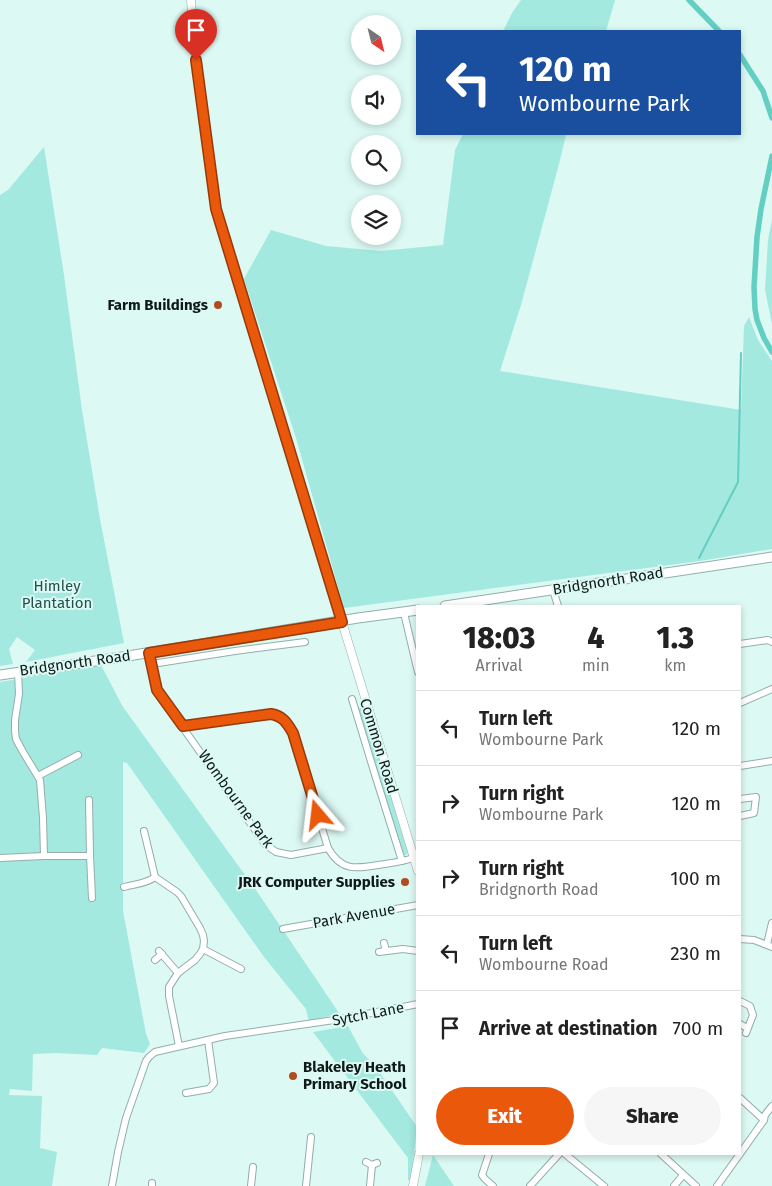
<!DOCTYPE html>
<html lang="en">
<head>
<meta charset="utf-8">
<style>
	body { margin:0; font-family:"Fira Sans",sans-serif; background:#f6f6f6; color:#222; height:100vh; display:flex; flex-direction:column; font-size:19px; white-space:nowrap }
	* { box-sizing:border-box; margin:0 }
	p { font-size:16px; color:#767676 }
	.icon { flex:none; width:28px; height:28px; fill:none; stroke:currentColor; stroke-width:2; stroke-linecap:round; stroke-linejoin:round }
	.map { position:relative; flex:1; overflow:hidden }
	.side { position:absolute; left:416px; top:605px; width:325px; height:550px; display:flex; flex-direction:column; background:#fff; border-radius:0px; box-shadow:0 2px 8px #0003 }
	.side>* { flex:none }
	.banner { position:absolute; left:416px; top:30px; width:325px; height:105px; border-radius:0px; box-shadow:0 2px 8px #0003; background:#1a4fa0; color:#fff; overflow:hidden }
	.needle { width:32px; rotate:145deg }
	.controls { position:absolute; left:351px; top:15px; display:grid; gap:10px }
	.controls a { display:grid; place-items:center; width:50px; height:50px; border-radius:50%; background:#fff; box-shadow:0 2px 8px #0003; font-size:25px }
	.pin { position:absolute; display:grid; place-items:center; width:42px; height:42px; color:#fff; margin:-51px -21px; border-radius:50% 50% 50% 0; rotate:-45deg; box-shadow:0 0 5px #0007 }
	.pin .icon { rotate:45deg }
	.me { position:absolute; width:55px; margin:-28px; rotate:343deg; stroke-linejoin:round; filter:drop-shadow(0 0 4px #0008) }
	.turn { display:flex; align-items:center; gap:18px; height:105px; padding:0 20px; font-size:22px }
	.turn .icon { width:65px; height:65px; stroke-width:2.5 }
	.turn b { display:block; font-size:35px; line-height:42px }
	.eta { display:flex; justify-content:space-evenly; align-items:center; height:85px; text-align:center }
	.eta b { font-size:30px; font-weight:800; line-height:35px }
	.button { display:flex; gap:10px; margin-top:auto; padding:10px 20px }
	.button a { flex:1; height:58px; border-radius:30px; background:#ea580c; color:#fff; font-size:20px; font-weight:800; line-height:58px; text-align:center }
	.button a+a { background:#f6f6f6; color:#222 }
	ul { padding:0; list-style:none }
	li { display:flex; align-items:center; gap:15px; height:75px; padding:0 20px; border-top:1px solid #e0e0e0 }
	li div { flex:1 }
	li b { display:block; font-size:19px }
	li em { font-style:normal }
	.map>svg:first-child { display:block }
	.green { fill:#a3e9e0 }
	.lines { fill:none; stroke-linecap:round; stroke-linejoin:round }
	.stream { stroke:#63cec2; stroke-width:2 }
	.canal { stroke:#63cec2; stroke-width:5.5 }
	.minor-casing { stroke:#93aeaa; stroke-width:8 }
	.tertiary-casing { stroke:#93aeaa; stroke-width:9 }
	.secondary-casing { stroke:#93aeaa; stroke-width:11 }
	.minor { stroke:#fff; stroke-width:6 }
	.tertiary { stroke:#fff; stroke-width:8 }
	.secondary { stroke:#fff; stroke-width:9 }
	.route-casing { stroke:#983908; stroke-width:12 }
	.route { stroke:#ea580c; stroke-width:9 }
	.poi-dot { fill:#b24c20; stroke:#dcf9f4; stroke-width:2 }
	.labels { text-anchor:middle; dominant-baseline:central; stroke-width:4; stroke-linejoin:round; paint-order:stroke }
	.poi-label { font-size:15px; font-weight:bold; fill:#0f1a18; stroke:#dcf9f4; text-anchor:end }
	.street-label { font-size:15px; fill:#0f1a18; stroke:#dcf9f4 }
	.park-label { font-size:15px; fill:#21514b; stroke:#dcf9f4 }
</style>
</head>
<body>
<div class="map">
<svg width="772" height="1186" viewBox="0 0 772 1186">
	<rect width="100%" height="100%" fill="#dcf9f4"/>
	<g class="green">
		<polygon points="521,0 615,0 606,31 503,31 512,13"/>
		<polygon points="463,134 564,134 566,135 559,164 521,305 500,371 741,410 744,326 749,317 758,340 772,361 772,549 700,561 344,608 296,438 244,279 271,230 326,246 381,251 443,245 455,150"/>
		<polygon points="44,147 64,275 82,410 100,519 124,643 26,662 35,650 17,637 9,649 13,664 0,666 0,195 8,190"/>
		<polygon points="772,219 772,324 765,290 768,240"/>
		<polygon points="101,665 123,707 256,890 339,1013 309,1022 306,1009 264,957 127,763 123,762 123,911 146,1034 150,1044 144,1053 102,1048 97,1055 56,1053 33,1054 32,1091 10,1089 9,1095 42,1096 40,1148 57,1152 52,1186 0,1186 0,682"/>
		<polygon points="360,707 364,707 408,853 406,855 404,855 379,781 358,710"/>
		<polygon points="348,1026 362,1052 378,1070 417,1127 411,1180 408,1180 408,1158 313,1032"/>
		<polygon points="433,1155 454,1186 425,1186"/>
	</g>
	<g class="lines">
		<polyline class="stream" points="699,558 738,482 741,353"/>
		<g class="canal">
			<polyline points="689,0 719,31"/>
			<polyline points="740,55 763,91 772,118"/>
			<polyline points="772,156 761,209 757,237 754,287 755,309 757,320 764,338 772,352"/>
		</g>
		<g class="minor-casing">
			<g id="minor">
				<polyline points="553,590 558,606"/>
				<polyline points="404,613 418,672"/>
				<polyline points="740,644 768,640 772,642"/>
				<polyline points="149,653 157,691 265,844 276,852 291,855 328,848"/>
				<polyline points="152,664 235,651 305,642"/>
				<polyline points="18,672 19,694 15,720 15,731 16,739 23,752 40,780 43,818 44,856 90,856 89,800"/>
				<polyline points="352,699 376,778 402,861"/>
				<polyline points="740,703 772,689"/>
				<path d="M183 727 271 714C284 716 287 723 293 733L328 848C341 871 355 869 378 865 390 863 402 862 413 858"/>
				<polyline points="740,766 772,761"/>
				<polyline points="38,776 78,755"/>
				<polyline points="740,799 756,797 754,813 740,816"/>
				<polyline points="144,831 155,877 177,892 181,896 200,928 203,935 204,941 203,949 200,954 195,960 178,973 169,987 169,996 179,1046"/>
				<polyline points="90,856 92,898"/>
				<polyline points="0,858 44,856"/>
				<path d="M124 887C135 884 146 884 155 877"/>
				<polyline points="283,929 418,905"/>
				<polyline points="740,939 754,940 772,947"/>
				<polyline points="384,943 386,951"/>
				<polyline points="767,944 772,923"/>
				<polyline points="203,949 241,969"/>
				<polyline points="159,951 178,973"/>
				<polyline points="379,952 403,949 418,951"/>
				<polyline points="155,960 162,954"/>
				<polyline points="740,1001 750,1006 753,1015 746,1033"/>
				<polyline points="740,1024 747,1028"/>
				<polyline points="186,1093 209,1089 214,1083 208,1040"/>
				<polyline points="740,1098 764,1120"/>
				<polyline points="489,1154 482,1175 485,1179 493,1186"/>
				<polyline points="565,1154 604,1186"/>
				<polyline points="661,1154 696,1186"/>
				<polyline points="366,1162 372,1165 377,1163"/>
				<polyline points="112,1186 118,1152 126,1118 146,1061 149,1057 155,1052 225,1036 341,1019 418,1004"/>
				<polyline points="152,1186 152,1183"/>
				<polyline points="251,1186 253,1167"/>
				<polyline points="306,1186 311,1137"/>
				<polyline points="370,1186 372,1165"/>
				<polyline points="530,1186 559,1154"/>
				<polyline points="674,1186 683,1175"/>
				<polyline points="717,1186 764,1120 765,1115 772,1106"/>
			</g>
		</g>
		<g class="tertiary-casing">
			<g id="tertiary">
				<polyline points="191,0 194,42 216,209 418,871"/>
				<polyline points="413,1186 419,1154"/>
			</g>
		</g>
		<g class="secondary-casing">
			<g id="secondary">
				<polyline points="445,606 772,557"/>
				<polyline points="0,675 122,657 358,618 418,610"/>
			</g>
		</g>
		<use href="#minor" class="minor"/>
		<use href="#tertiary" class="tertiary"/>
		<use href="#secondary" class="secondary"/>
	</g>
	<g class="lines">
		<g class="route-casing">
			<path id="route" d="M196 60 216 209 342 622 149 653 157 690 183 726 271 714C283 716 287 723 293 733L318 815"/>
		</g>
		<use href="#route" class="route"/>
	</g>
	<g class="poi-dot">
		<circle cx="218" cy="305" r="5"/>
		<circle cx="405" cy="882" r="5"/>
		<circle cx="293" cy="1076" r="5"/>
	</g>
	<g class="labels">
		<g class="poi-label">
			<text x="208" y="305">Farm Buildings</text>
			<text x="395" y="882">JRK Computer Supplies</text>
			<text x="303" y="1067" text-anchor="start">Blakeley Heath<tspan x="303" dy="17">Primary School</tspan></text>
		</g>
		<g class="street-label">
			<text transform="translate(608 581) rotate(-9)">Bridgnorth Road</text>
			<text transform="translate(75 663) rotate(-8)">Bridgnorth Road</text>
			<text transform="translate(379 746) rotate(73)">Common Road</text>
			<text transform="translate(236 799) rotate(54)">Wombourne Park</text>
			<text transform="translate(354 916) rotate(-10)">Park Avenue</text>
			<text transform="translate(368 1014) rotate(-11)">Sytch Lane</text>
		</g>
		<g class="park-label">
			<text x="57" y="586">Himley<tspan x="57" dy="17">Plantation</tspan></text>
		</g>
	</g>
</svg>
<div class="controls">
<a><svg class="needle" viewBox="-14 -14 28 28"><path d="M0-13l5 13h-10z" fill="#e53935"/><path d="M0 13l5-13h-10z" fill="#767676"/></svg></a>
<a><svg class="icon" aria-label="sound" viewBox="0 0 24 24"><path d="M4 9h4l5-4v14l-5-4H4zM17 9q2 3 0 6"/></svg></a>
<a><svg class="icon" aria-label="search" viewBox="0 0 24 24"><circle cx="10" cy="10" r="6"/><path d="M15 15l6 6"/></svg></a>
<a><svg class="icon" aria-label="layers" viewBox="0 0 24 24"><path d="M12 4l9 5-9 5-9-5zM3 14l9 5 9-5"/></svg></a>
</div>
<div class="pin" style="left:196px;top:60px;background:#d93025"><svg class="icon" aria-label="arrive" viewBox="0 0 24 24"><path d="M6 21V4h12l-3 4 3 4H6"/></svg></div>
<svg class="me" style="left:318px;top:815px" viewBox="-20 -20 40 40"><path d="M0-17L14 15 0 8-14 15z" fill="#ea580c" stroke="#fff" stroke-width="4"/></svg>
<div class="banner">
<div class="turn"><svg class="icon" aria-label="left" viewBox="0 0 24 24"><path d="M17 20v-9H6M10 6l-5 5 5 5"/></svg><div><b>120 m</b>Wombourne Park</div></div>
</div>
<section class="side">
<div class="eta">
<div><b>18:03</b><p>Arrival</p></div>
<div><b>4</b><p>min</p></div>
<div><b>1.3</b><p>km</p></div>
</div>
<ul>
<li><svg class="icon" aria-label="left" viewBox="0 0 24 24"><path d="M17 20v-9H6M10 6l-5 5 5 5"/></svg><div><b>Turn left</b><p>Wombourne Park</p></div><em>120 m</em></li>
<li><svg class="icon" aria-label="right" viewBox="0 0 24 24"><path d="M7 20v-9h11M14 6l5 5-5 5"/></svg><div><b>Turn right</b><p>Wombourne Park</p></div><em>120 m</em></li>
<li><svg class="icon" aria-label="right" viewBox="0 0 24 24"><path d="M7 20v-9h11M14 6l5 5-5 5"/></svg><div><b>Turn right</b><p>Bridgnorth Road</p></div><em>100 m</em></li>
<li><svg class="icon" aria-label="left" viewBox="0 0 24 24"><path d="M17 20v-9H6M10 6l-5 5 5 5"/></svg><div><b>Turn left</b><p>Wombourne Road</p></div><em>230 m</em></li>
<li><svg class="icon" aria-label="arrive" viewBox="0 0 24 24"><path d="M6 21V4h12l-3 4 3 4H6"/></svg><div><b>Arrive at destination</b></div><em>700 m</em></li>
</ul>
<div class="button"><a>Exit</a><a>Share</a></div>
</section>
</div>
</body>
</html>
